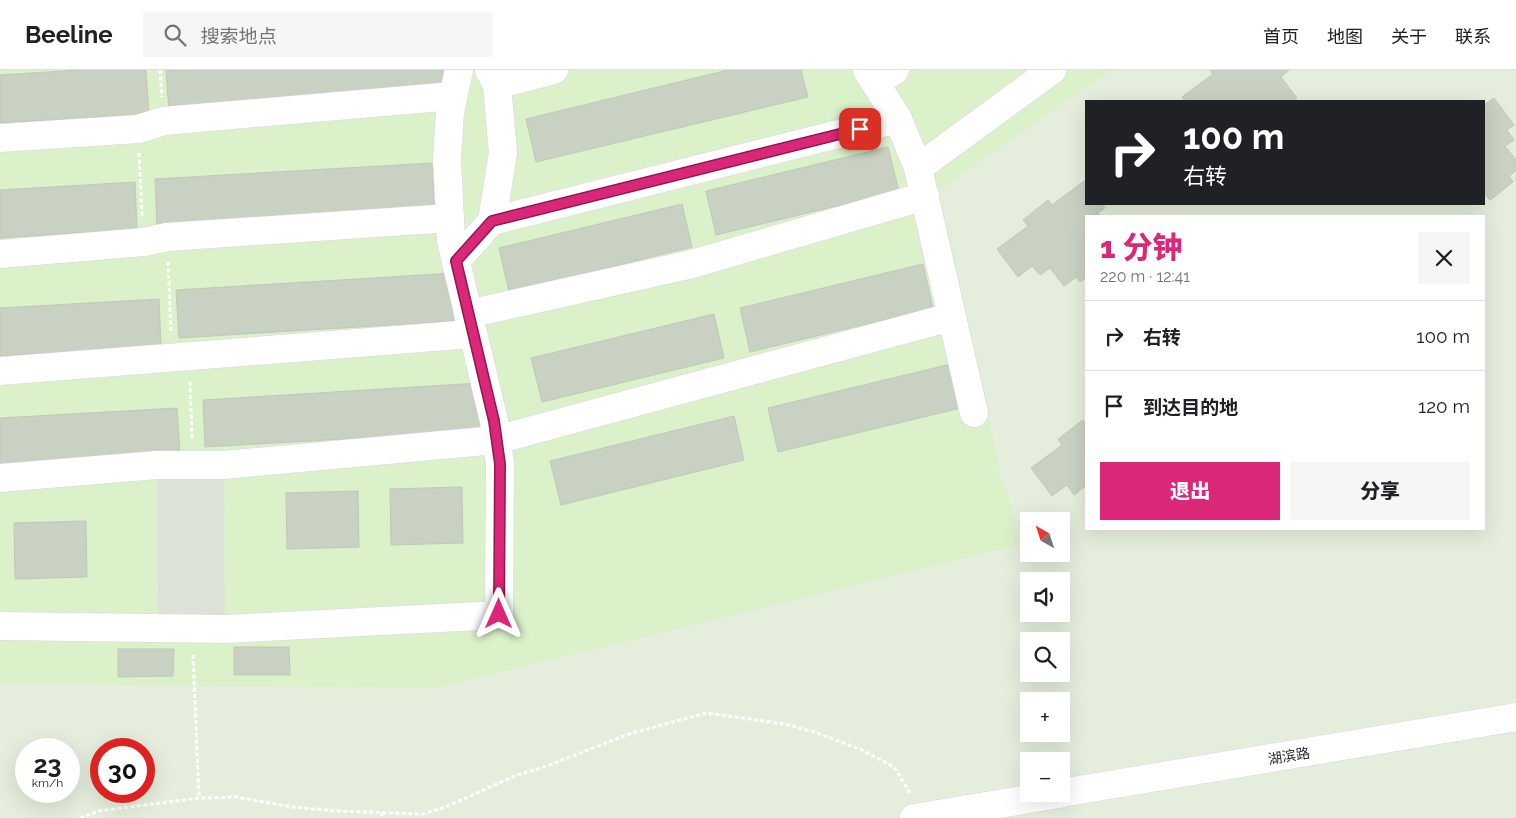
<!DOCTYPE html>
<html lang="zh">
<head>
<meta charset="utf-8">
<style>
	body { margin:0; font-family:Raleway,"Noto Sans SC",sans-serif; background:#f6f6f6; color:#202124; height:100vh; display:flex; flex-direction:column; font-size:19px; white-space:nowrap }
	* { box-sizing:border-box; margin:0 }
	p { font-size:16px; color:#757577 }
	.icon { flex:none; width:28px; height:28px; fill:none; stroke:currentColor; stroke-width:2; stroke-linecap:round; stroke-linejoin:round }
	.map { position:relative; flex:1; overflow:hidden }
	.panel { position:absolute; left:1085px; top:145px; width:400px; height:315px; display:flex; flex-direction:column; background:#fff; border-radius:0px; box-shadow:0 5px 20px #0002 }
	.panel>* { flex:none }
	.banner { position:absolute; left:1085px; top:30px; width:400px; height:105px; border-radius:0px; box-shadow:0 5px 20px #0002; background:#202124; color:#fff; overflow:hidden }
	.needle { width:32px; rotate:321deg }
	.buttons { position:absolute; left:1020px; top:442px; display:grid; gap:10px }
	.buttons a { display:grid; place-items:center; width:50px; height:50px; border-radius:0px; background:#fff; box-shadow:0 5px 20px #0002; font-size:25px }
	.speed { position:absolute; left:15px; top:668px; display:flex; gap:10px; font-size:25px; font-weight:700; text-align:center }
	.speed>* { display:grid; place-content:center; width:65px; height:65px; border-radius:50%; background:#fff; box-shadow:0 5px 20px #0002; line-height:1 }
	.speed small { font-size:12px; font-weight:400 }
	.speed .limit { border:8px solid #d22; background:#fff; color:#111 }
	.pin { position:absolute; display:grid; place-items:center; width:42px; height:42px; color:#fff; margin:-21px; border-radius:10px; box-shadow:0 2px 8px #0006 }
	.me { position:absolute; width:55px; margin:-28px; rotate:0deg; stroke-linejoin:round; filter:drop-shadow(0 0 4px #0008) }
	.turn { display:flex; align-items:center; gap:18px; height:105px; padding:0 15px; font-size:22px }
	.turn .icon { width:65px; height:65px; stroke-width:2.5 }
	.turn b { display:block; font-size:35px; line-height:42px }
	.round { display:grid; place-items:center; flex:none; width:52px; height:52px; border-radius:0px; background:#f6f6f6 }
	.head { display:flex; align-items:center; justify-content:space-between; height:85px; padding:0 15px }
	h1 { font-size:30px; font-weight:800; line-height:38px; color:#db2777 }
	.cta { display:flex; gap:10px; margin-top:auto; padding:10px 15px }
	.cta a { flex:1; height:58px; border-radius:0px; background:#db2777; color:#fff; font-size:20px; font-weight:800; line-height:58px; text-align:center }
	.cta a+a { background:#f6f6f6; color:#202124 }
	ul { padding:0; list-style:none }
	li { display:flex; align-items:center; gap:15px; height:70px; padding:0 15px; border-top:1px solid #e0e0e0 }
	li div { flex:1 }
	li b { display:block; font-size:19px }
	li em { font-style:normal }
	header { display:flex; align-items:center; gap:30px; box-sizing:border-box; height:70px; padding:0 25px; background:#fff; border-bottom:1px solid #e0e0e0 }
	header strong { font-size:24px }
	nav { display:flex; gap:28px; margin-inline-start:auto; font-size:18px }
	.search { width:350px; height:45px; background:#f6f6f6; display:flex; align-items:center; gap:12px; box-sizing:border-box; padding:0 18px; border-radius:0px; color:#757577; font-size:19px }
	.map>svg:first-child { display:block }
	.education { fill:#daf1ca }
	.plaza { fill:#dce2d8 }
	.building { fill:#c8d1c2; stroke:#becab6 }
	.lines { fill:none; stroke-linecap:round; stroke-linejoin:round }
	.minor-casing { stroke:#e0d1e5; stroke-width:29 }
	.path { stroke:#fff; stroke-width:3; stroke-dasharray:4 2.5; stroke-linecap:butt }
	.minor { stroke:#fff; stroke-width:28 }
	.route-casing { stroke:#8e194d; stroke-width:12 }
	.route { stroke:#db2777; stroke-width:9 }
	.labels { text-anchor:middle; dominant-baseline:central; stroke-width:4; stroke-linejoin:round; paint-order:stroke }
	.street-label { font-size:14px; fill:#2b2b2b; stroke:#fff }
</style>
</head>
<body>
<header>
<strong>Beeline</strong>
<div class="search"><svg class="icon" aria-label="search" viewBox="0 0 24 24"><circle cx="10" cy="10" r="6"/><path d="M15 15l6 6"/></svg>搜索地点</div>
<nav><a>首页</a><a>地图</a><a>关于</a><a>联系</a></nav>
</header>
<div class="map">
<svg width="1516" height="748" viewBox="0 0 1516 748">
	<rect width="100%" height="100%" fill="#e5eedc"/>
	<polygon class="education" points="0,0 1111,0 939,120 980,302 1000,405 1011,437 1018,475 436,618 0,614"/>
	<polygon class="plaza" points="157,395 224,395 225,559 158,559"/>
	<g class="building">
		<polygon points="79,0 146,0 149,44 0,53 0,5"/>
		<polygon points="166,0 445,0 446,19 169,42"/>
		<polygon points="728,0 801,0 808,27 536,92 526,49"/>
		<polygon points="1210,0 1289,0 1281,7 1297,28 1293,31 1185,31 1182,27 1213,4"/>
		<polygon points="1494,28 1514,55 1507,60 1514,70 1505,76 1516,90 1516,101 1509,106 1513,112 1490,130 1485,124 1484,125 1484,35"/>
		<polygon points="888,77 899,121 716,165 706,121"/>
		<polygon points="432,93 435,141 157,157 155,109"/>
		<polygon points="1084,111 1086,113 1086,134 1102,134 1105,138 1098,143 1100,146 1086,146 1086,208 1080,212 1076,207 1064,216 1050,198 1040,205 1032,196 1018,207 997,179 1028,156 1023,150 1048,130 1052,135"/>
		<polygon points="135,112 137,159 0,168 0,120"/>
		<polygon points="682,134 692,177 509,222 499,178"/>
		<polygon points="923,194 933,238 750,282 740,238"/>
		<polygon points="454,203 456,251 179,268 176,220"/>
		<polygon points="159,229 161,277 0,286 0,238"/>
		<polygon points="714,244 724,288 542,332 531,288"/>
		<polygon points="951,294 961,338 778,382 768,338"/>
		<polygon points="480,313 483,361 205,377 203,330"/>
		<polygon points="177,338 180,385 0,396 0,348"/>
		<polygon points="734,346 744,390 561,435 550,391"/>
		<polygon points="1083,350 1086,354 1086,420 1084,417 1074,425 1067,415 1052,426 1031,398 1062,375 1058,369"/>
		<polygon points="462,417 463,473 391,475 390,419"/>
		<polygon points="358,421 359,477 287,479 286,423"/>
		<polygon points="86,451 87,507 15,509 14,453"/>
		<polygon points="234,577 289,577 290,605 234,605"/>
		<polygon points="118,579 174,579 173,606 118,607"/>
	</g>
	<g class="lines">
		<g class="minor-casing">
			<g id="minor">
				<polyline points="867,0 898,49 918,98 974,343"/>
				<polyline points="876,13 895,0"/>
				<polyline points="497,15 554,0"/>
				<polyline points="0,68 138,59 164,51 453,26"/>
				<polyline points="918,98 1052,0"/>
				<polyline points="492,151 898,49"/>
				<polyline points="0,184 144,172 167,167 450,148"/>
				<polyline points="456,191 492,151 503,83 497,15 489,0"/>
				<polyline points="468,244 692,194 925,126"/>
				<polyline points="0,301 472,264"/>
				<polyline points="0,408 157,395 224,395 496,370 951,247"/>
				<polyline points="0,556 225,559 499,545 500,394 494,351 451,171 447,88 450,42 459,0"/>
				<polyline points="1061,723 1516,647"/>
				<polyline points="914,748 1059,724"/>
			</g>
		</g>
		<g class="path">
			<polyline points="160,0 162,27"/>
			<polyline points="139,83 142,146"/>
			<polyline points="168,192 171,263"/>
			<polyline points="190,312 192,370"/>
			<polyline points="193,585 199,728"/>
			<polyline points="382,742 382,748"/>
			<polyline points="80,748 99,741 199,728 236,727 292,737 338,741 422,744 443,738 517,705 547,696 629,664 706,643 785,654 817,663 862,680 894,697 910,723"/>
		</g>
		<use href="#minor" class="minor"/>
	</g>
	<g class="lines">
		<g class="route-casing">
			<polyline id="route" points="499,544 500,394 494,351 456,191 492,151 860,59"/>
		</g>
		<use href="#route" class="route"/>
	</g>
	<g class="labels">
		<g class="street-label">
			<text transform="translate(1289 686) rotate(-9)">湖滨路</text>
		</g>
	</g>
</svg>
<div class="buttons">
<a><svg class="needle" viewBox="-14 -14 28 28"><path d="M0-13l5 13h-10z" fill="#e53935"/><path d="M0 13l5-13h-10z" fill="#757577"/></svg></a>
<a><svg class="icon" aria-label="sound" viewBox="0 0 24 24"><path d="M4 9h4l5-4v14l-5-4H4zM17 9q2 3 0 6"/></svg></a>
<a><svg class="icon" aria-label="search" viewBox="0 0 24 24"><circle cx="10" cy="10" r="6"/><path d="M15 15l6 6"/></svg></a>
<a>+</a>
<a>−</a>
</div>
<div class="speed"><div>23<small>km/h</small></div><div class="limit">30</div></div>
<div class="pin" style="left:860px;top:59px;background:#d93025"><svg class="icon" aria-label="arrive" viewBox="0 0 24 24"><path d="M6 21V4h12l-3 4 3 4H6"/></svg></div>
<svg class="me" style="left:499px;top:544px" viewBox="-20 -20 40 40"><path d="M0-17L14 15 0 8-14 15z" fill="#db2777" stroke="#fff" stroke-width="4"/></svg>
<div class="banner">
<div class="turn"><svg class="icon" aria-label="right" viewBox="0 0 24 24"><path d="M7 20v-9h11M14 6l5 5-5 5"/></svg><div><b>100 m</b>右转</div></div>
</div>
<section class="panel">
<div class="head"><div><h1>1 分钟</h1><p>220 m · 12:41</p></div><a class="round"><svg class="icon" aria-label="close" viewBox="0 0 24 24"><path d="M6 6l12 12M18 6L6 18"/></svg></a></div>
<ul>
<li><svg class="icon" aria-label="right" viewBox="0 0 24 24"><path d="M7 20v-9h11M14 6l5 5-5 5"/></svg><div><b>右转</b></div><em>100 m</em></li>
<li><svg class="icon" aria-label="arrive" viewBox="0 0 24 24"><path d="M6 21V4h12l-3 4 3 4H6"/></svg><div><b>到达目的地</b></div><em>120 m</em></li>
</ul>
<div class="cta"><a>退出</a><a>分享</a></div>
</section>
</div>
</body>
</html>
